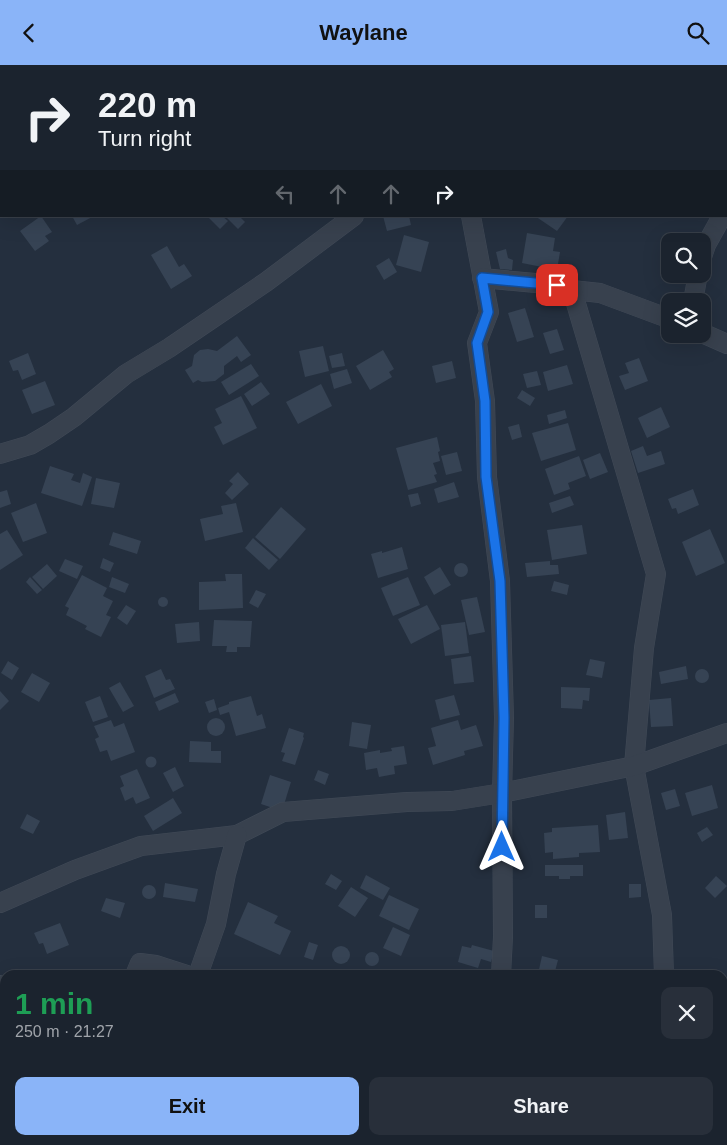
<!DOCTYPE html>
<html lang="en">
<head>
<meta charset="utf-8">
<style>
	body { margin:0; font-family:Arial,sans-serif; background:#282f3a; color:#f1f3f6; height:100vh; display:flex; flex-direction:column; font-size:19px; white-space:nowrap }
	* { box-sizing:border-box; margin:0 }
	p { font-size:16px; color:#a0a4aa }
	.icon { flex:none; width:28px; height:28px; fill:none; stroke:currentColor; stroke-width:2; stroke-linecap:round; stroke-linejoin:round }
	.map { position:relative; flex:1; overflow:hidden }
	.side { position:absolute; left:0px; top:905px; width:728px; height:175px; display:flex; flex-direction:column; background:#1b232e; border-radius:15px 15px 0 0; box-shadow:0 5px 20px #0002,0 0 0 1px #39404a }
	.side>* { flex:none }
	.banner { position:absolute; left:0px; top:0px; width:728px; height:152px; box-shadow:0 5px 20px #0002,0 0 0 1px #39404a; background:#1b232e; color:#f1f3f6; overflow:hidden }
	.controls { position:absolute; left:661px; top:168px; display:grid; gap:10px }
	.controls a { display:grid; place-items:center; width:50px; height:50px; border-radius:10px; background:#1b232e; box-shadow:0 5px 20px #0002,0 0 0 1px #39404a; font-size:25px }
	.pin { position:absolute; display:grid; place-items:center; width:42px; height:42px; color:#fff; margin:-21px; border-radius:10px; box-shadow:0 2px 8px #0006 }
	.me { position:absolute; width:55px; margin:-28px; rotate:0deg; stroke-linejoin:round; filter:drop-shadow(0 0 4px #0008) }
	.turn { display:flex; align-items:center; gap:18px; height:105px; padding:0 15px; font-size:22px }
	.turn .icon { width:65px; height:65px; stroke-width:2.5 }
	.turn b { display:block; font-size:35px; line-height:42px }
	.lanes { display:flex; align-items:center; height:48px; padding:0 15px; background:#0003; justify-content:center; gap:25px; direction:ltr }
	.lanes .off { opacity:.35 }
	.round { display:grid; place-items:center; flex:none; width:52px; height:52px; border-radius:10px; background:#282f3a }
	.head { display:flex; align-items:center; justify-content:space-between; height:85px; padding:0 15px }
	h1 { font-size:30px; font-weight:800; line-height:38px; color:#1e9e55 }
	.cta { display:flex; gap:10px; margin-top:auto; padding:10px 15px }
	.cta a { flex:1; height:58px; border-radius:10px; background:#8ab4f8; color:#111; font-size:20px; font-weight:800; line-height:58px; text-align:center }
	.cta a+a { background:#282f3a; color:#f1f3f6 }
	header { display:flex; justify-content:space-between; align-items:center; height:65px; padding:0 15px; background:#8ab4f8; color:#111; font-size:22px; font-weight:800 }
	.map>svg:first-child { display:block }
	.building { fill:#364354 }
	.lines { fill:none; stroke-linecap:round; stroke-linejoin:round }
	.minor-casing { stroke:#414a57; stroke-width:20 }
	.minor { stroke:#38414e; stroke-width:19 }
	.route-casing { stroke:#114b97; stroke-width:12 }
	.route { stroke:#1a73e8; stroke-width:9 }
</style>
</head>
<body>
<header><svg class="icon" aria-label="back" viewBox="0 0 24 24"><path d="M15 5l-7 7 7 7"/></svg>Waylane<svg class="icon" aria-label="search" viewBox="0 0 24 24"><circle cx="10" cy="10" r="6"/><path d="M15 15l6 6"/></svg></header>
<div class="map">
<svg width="727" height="1080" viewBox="0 0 727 1080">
	<rect width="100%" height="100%" fill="#242f3e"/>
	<g class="building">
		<polygon points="41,151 52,167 45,171 49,176 35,186 20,166"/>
		<polygon points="72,151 94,151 77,160"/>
		<polygon points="207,151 222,151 228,156 220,164"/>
		<polygon points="225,151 239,151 245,157 238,164"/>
		<polygon points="383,151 409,151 411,160 387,166"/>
		<polygon points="535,151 568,151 557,166"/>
		<polygon points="527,168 555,173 553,186 560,187 557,205 522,198"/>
		<polygon points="404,170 429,177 421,207 396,200"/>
		<polygon points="167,181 179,202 184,199 192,211 171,224 151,190"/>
		<polygon points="506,184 508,193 513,195 512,205 500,204 496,187"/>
		<polygon points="389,193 397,207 384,215 376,201"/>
		<polygon points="525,243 534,272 517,277 508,248"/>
		<polygon points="557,264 564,285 550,289 543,268"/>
		<polygon points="237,271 251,290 241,297 237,291 224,301 224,309 215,316 202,317 198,315 193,318 185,305 192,301 194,290 200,285 208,284 217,286"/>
		<polygon points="323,281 329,306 305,312 299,286"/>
		<polygon points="383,285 394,304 389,307 392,312 370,325 356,301"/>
		<polygon points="28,288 36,309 22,315 18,305 13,306 9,296"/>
		<polygon points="342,288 345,301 332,303 329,291"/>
		<polygon points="639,293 648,316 625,325 619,311 629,308 625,298"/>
		<polygon points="452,296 456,313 436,318 432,301"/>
		<polygon points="251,299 259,311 229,330 221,317"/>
		<polygon points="567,300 573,319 548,326 543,307"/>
		<polygon points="347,304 352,318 334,324 330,309"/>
		<polygon points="537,306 541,320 527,323 523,309"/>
		<polygon points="45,316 55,340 32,349 22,325"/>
		<polygon points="261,317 270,329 252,341 244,329"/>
		<polygon points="321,319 332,341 298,359 286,337"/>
		<polygon points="522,325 535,333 530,341 517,333"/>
		<polygon points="241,331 257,363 223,380 214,362 222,358 215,344"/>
		<polygon points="661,342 670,362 647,373 638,353"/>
		<polygon points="565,345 567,353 549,359 547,350"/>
		<polygon points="568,358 576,385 541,396 532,368"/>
		<polygon points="519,359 522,372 512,375 508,362"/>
		<polygon points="437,372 440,386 438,387 440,396 433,398 437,409 434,410 437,417 408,425 396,383"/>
		<polygon points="643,381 647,391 661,386 665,399 638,408 631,386"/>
		<polygon points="457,387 462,406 446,410 441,391"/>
		<polygon points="600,388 608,407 590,414 583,395"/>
		<polygon points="579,391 586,411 568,418 570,424 554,430 545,404"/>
		<polygon points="50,401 74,409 71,415 80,418 83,408 92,412 82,441 41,428"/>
		<polygon points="238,407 249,419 232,435 225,428 233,419 229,416"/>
		<polygon points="96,413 120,418 114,443 91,439"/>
		<polygon points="454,417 459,432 438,438 434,424"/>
		<polygon points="693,424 699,440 678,449 676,443 672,444 668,434"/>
		<polygon points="7,425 11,439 0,443 0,427"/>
		<polygon points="418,428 421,439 411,442 408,430"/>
		<polygon points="570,431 574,440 552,448 549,438"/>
		<polygon points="36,438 47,468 23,477 11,448"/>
		<polygon points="236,438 243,467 205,476 200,454 223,449 221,441"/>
		<polygon points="281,442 306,464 280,494 255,472"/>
		<polygon points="582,460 587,489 552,495 547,465"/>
		<polygon points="710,464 725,498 696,511 682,477"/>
		<polygon points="7,465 23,490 0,505 0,469"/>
		<polygon points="113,467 141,476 137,489 109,480"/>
		<polygon points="253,473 278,495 269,505 245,483"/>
		<polygon points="402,482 408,504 378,513 371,489 382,486 382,488"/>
		<polygon points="103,493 114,498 110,507 100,503"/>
		<polygon points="65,494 83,501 77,514 59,506"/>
		<polygon points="550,496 550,500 558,500 559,509 527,512 525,498"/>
		<circle cx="461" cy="505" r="7"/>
		<polygon points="47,499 57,511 43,524 32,512"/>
		<polygon points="440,502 451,520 434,530 424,512"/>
		<polygon points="225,509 242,509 243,543 199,545 199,517 226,516"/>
		<polygon points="82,510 107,523 103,531 113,536 106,550 111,552 101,572 85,564 87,561 66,550 69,543 65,541"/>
		<polygon points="30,512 42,525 37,529 26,517"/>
		<polygon points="112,512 129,519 125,528 109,522"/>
		<polygon points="408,512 420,540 393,551 381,523"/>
		<polygon points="554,516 569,520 567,530 551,526"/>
		<polygon points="256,525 266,529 258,543 249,538"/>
		<circle cx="163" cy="537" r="5"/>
		<polygon points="477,532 485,567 469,570 461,535"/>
		<polygon points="126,540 136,546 127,560 117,553"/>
		<polygon points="427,540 440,564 411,579 398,554"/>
		<polygon points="214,555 252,556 250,582 237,582 237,587 226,587 227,581 212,581"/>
		<polygon points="199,557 200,576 177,578 175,559"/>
		<polygon points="465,557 469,588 445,591 441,560"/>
		<polygon points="471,591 474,617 454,619 451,594"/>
		<polygon points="590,594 605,597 602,613 586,610"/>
		<polygon points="8,596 19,603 12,615 1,608"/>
		<polygon points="686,601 688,614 661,619 659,607"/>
		<polygon points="161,604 166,615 170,614 175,624 154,633 145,611"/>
		<circle cx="702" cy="611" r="7"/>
		<polygon points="32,608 50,618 39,637 21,627"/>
		<polygon points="120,617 134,641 123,647 109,623"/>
		<polygon points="561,622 590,623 589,636 583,635 582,644 561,643"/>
		<polygon points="0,626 9,636 0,645"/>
		<polygon points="175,628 179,637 159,646 155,637"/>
		<polygon points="454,630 460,650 440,655 435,635"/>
		<polygon points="100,631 108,652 93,657 85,637"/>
		<polygon points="251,631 257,651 262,649 266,663 236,671 229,647 220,650 218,643 229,639 229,637"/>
		<polygon points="671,633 673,661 651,662 649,635"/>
		<polygon points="214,634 217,645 209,648 205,637"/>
		<circle cx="216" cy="662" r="9"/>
		<polygon points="111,655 114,662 124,658 135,687 111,696 107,685 100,687 95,674 99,672 94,661"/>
		<polygon points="458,655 461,665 476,660 483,681 464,686 465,690 433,700 428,683 436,681 431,663"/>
		<polygon points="352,657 371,660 367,684 349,681"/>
		<polygon points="289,663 304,668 303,672 304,673 295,700 282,696 285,688 281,687"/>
		<polygon points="190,676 211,677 211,686 221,686 221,698 189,697"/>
		<polygon points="404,681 407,699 394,701 395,709 379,712 377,703 366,705 364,688 380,685 380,688 392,686 391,683"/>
		<circle cx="151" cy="697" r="5.5"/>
		<polygon points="175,702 184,721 173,727 163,708"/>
		<polygon points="137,704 150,733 136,739 133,732 125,736 120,723 124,721 120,711"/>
		<polygon points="318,705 329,709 325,720 314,715"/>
		<polygon points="270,710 291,717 282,746 261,739"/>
		<polygon points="712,720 718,743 692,751 685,728"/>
		<polygon points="675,724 680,741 666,745 661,728"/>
		<polygon points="173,733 182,748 153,766 144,751"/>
		<polygon points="625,747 628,773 609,775 606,750"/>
		<polygon points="27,749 40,756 33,769 20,763"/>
		<polygon points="598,760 600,787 579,788 579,792 553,794 553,787 545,788 544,768 552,767 552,763"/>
		<polygon points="707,762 713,770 702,777 697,768"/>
		<polygon points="545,800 583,800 583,811 570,811 570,814 559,814 559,811 545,811"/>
		<polygon points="331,809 342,816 336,825 325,819"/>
		<polygon points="366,810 390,823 383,835 360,823"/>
		<polygon points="716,811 727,821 715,833 705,823"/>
		<polygon points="165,818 198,824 195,837 163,832"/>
		<polygon points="629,819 641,819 641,832 629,833"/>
		<circle cx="149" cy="827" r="7"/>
		<polygon points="351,822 368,833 355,852 338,841"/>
		<polygon points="389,830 419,844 409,865 379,851"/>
		<polygon points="106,833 125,838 120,853 101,846"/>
		<polygon points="248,837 278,851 274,858 291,866 280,890 234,869"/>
		<rect x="535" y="840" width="12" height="13"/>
		<polygon points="60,858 69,880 47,889 43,878 39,879 34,868"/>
		<polygon points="393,862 410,870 401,891 383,883"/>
		<polygon points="309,877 318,880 313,895 304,892"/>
		<polygon points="472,880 494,886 491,897 481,894 478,903 458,897 462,881 471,883"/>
		<circle cx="341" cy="890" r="9"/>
		<circle cx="372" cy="894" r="7"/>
		<polygon points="542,891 558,895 554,910 538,909"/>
		<polygon points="0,1067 4,1070 5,1068 5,1075 16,1075 18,1077 16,1080 14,1079 12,1080 4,1080 0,1077"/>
		<polygon points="131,1075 139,1075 143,1080 125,1080"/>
		<polygon points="499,1075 520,1075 528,1077 527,1080 498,1080"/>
		<polygon points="642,1075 667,1075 668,1080 626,1080"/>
	</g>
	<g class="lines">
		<g class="minor-casing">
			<g id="minor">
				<polyline points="199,0 201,1"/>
				<polyline points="415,0 416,1"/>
				<polyline points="452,1 453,0"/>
				<polyline points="554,1 554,0"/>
				<polyline points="616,1 617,0"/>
				<polyline points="471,151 489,247 477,278 485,336 487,412 500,516 504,653 502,728 503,872 501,910"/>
				<polyline points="702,192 706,180 722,151"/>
				<polyline points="482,213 557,220 572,225 600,228 670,254"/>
				<polyline points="572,225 656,509 644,583 634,701 662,850 664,910"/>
				<polyline points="693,236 698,209"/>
				<polyline points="702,268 727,279"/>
				<polyline points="0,389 30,380 49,369 74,352 126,309 169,283 266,217 354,151"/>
				<polyline points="0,838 75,805 141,781 237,770 283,747 407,737 452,736 502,728 634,701 727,668"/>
				<polyline points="135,910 140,898 156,900 187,910"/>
				<polyline points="198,910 216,859 226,809 237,770"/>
				<polyline points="0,920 5,926"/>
				<polyline points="722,980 727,983"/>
				<polyline points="253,1075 263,1080"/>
				<polyline points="692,1075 693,1080"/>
				<polyline points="178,1080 186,1075"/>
				<polyline points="466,1080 467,1075"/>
			</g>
		</g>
		<use href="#minor" class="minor"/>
	</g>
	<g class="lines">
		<g class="route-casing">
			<polyline id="route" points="502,782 504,653 500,516 486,412 485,336 477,278 488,247 482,213 557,220"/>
		</g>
		<use href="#route" class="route"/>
	</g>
</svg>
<div class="controls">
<a><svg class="icon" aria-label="search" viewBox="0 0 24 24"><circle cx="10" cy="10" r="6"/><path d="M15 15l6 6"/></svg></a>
<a><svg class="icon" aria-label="layers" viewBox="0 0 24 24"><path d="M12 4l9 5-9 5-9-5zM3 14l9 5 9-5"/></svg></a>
</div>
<div class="pin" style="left:557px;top:220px;background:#d93025"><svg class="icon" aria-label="arrive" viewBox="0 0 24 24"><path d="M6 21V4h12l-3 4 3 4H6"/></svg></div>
<svg class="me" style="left:502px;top:782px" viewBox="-20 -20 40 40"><path d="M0-17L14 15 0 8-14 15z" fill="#1a73e8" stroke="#fff" stroke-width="4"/></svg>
<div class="banner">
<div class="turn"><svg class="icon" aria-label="right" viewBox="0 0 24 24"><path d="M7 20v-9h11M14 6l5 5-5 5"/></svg><div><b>220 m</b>Turn right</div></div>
<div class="lanes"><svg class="icon off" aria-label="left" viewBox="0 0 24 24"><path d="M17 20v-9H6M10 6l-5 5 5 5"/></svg><svg class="icon off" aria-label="ahead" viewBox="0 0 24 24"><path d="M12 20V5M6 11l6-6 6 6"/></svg><svg class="icon off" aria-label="ahead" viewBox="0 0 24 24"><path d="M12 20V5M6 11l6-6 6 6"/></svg><svg class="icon" aria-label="right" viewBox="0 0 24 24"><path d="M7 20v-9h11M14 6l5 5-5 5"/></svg></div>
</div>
<section class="side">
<div class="head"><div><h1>1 min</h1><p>250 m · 21:27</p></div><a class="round"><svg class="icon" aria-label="close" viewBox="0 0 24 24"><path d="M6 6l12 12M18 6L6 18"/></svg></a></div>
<div class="cta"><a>Exit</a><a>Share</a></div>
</section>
</div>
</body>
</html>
